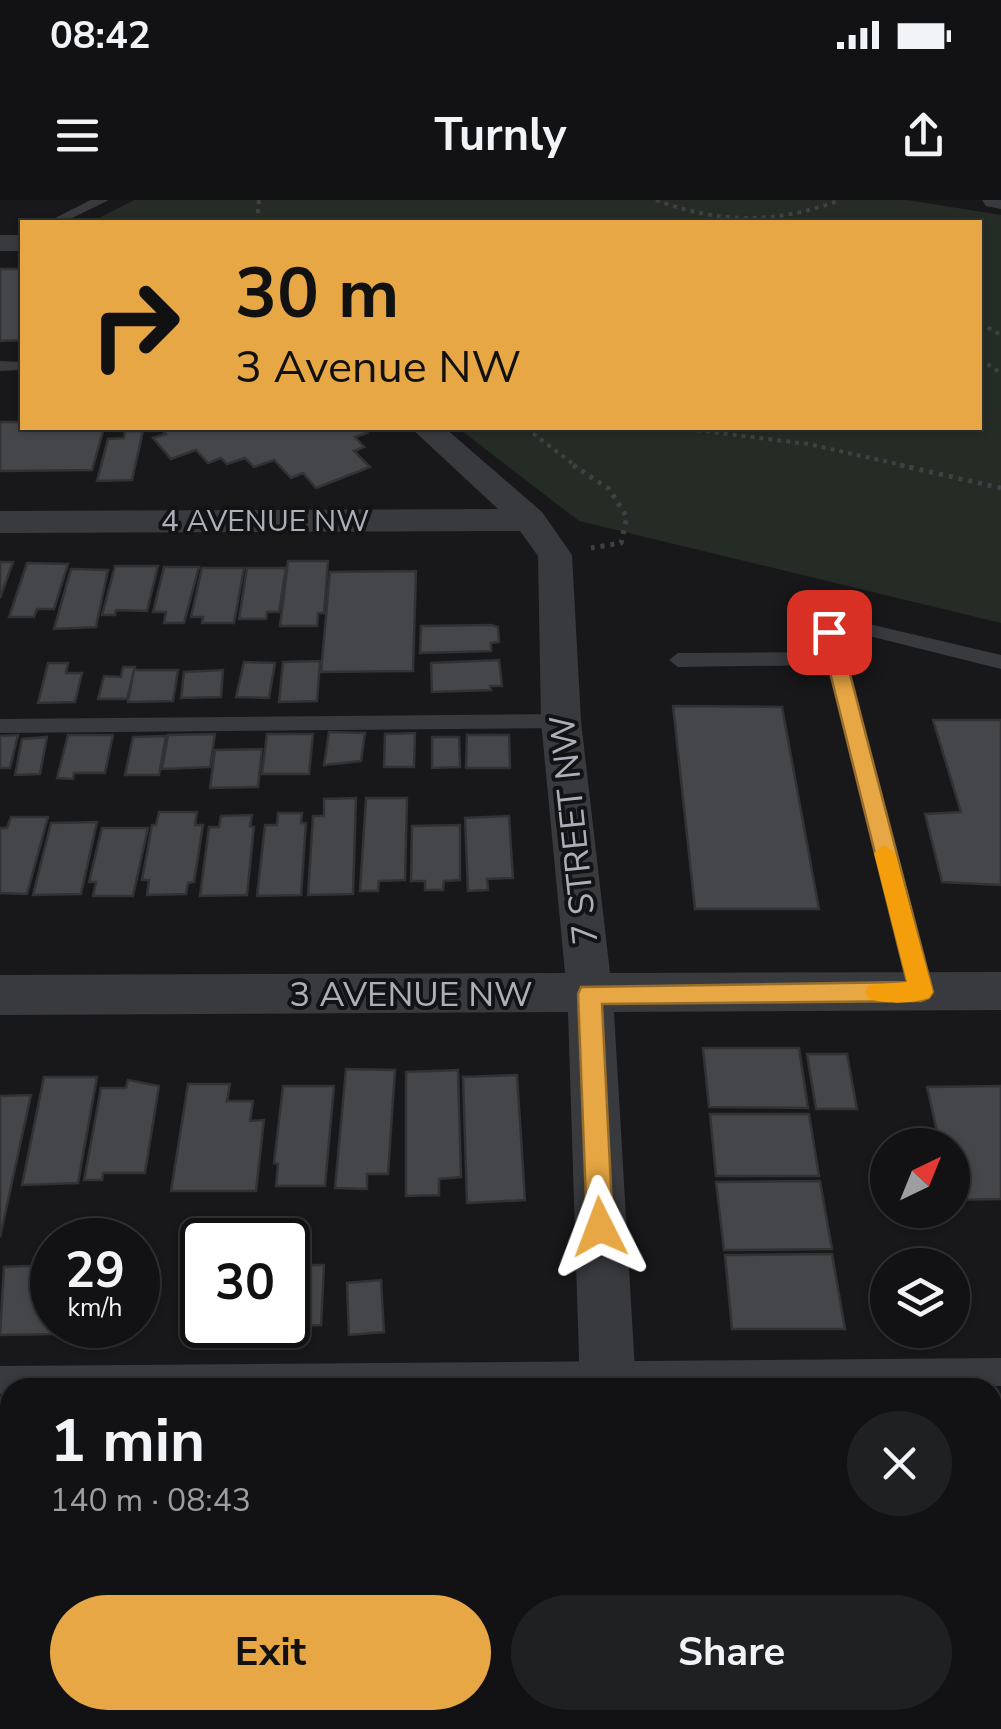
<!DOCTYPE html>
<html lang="en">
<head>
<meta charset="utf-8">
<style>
	body { margin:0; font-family:"Nunito Sans",sans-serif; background:#1f2022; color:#f1f3f6; height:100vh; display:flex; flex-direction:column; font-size:38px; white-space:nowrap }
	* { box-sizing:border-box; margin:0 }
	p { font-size:32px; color:#9c9ea0 }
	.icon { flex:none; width:55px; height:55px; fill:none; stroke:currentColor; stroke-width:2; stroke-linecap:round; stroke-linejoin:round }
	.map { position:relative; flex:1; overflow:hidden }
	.drawer { position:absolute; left:0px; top:1178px; width:1002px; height:352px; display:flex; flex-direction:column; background:#121214; border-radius:30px 30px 0 0; box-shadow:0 2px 8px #0004,0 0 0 2px #313234 }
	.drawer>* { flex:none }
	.top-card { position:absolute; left:20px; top:20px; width:962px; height:210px; border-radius:0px; box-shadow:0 2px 8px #0004,0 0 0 2px #313234; background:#e6a744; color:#111; overflow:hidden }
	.needle { width:65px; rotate:43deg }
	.buttons { position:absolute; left:870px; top:928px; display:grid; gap:20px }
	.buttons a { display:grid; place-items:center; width:100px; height:100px; border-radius:50%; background:#121214; box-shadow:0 2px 8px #0004,0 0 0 2px #313234; font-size:50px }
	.speed { position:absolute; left:30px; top:1018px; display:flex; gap:20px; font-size:50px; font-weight:700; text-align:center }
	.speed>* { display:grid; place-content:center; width:130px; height:130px; border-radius:50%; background:#121214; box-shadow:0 2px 8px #0004,0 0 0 2px #313234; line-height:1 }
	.speed small { font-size:25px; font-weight:400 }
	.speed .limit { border:5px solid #111; border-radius:15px; background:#fff; color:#111 }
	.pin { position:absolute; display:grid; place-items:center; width:85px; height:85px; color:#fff; margin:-42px; border-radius:20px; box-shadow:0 5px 15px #0006 }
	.me { position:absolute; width:110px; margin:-55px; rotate:357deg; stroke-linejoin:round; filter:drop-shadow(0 0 8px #0008) }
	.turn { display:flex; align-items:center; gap:35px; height:210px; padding:0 50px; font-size:45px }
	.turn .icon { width:130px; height:130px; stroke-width:2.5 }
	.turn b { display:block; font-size:70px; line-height:85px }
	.round { display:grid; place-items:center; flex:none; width:105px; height:105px; border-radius:52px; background:#1f2022 }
	.head { display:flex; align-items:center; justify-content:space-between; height:170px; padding:0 50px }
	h1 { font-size:60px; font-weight:700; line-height:75px }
	.action { display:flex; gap:20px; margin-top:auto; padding:20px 50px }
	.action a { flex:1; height:115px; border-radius:60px; background:#e6a744; color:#111; font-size:40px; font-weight:700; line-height:115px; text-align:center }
	.action a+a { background:#1f2022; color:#f1f3f6 }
	.status { display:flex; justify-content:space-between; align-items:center; height:70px; padding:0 50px; background:#121214; direction:ltr }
	.status svg { height:28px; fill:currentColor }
	header { display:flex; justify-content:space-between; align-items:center; height:130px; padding:0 50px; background:#121214; font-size:45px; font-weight:700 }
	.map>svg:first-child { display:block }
	.green { fill:#242c25 }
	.building { fill:#454649; stroke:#323235; stroke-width:2.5 }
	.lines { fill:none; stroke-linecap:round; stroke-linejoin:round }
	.path-far1 { stroke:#3f4145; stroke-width:4; stroke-dasharray:4 5; stroke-linecap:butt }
	.path { stroke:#3f4145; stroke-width:5; stroke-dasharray:4 6; stroke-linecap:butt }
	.service { fill:#393a3e; fill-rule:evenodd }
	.minor { fill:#393a3e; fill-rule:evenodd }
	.route { fill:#e6a744; stroke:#966d2c; stroke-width:2.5 }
	.slow { fill:#f59e0b }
	.labels { text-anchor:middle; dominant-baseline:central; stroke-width:8; stroke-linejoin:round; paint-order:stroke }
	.far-street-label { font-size:30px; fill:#abb0b8; stroke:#131315 }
	.street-label { font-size:35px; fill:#abb0b8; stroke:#131315 }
</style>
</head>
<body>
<div class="status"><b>08:42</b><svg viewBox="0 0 49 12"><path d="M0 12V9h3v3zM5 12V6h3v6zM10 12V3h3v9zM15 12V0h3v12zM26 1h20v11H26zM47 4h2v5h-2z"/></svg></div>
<header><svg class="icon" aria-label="menu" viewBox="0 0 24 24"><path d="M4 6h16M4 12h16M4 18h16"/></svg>Turnly<svg class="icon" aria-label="share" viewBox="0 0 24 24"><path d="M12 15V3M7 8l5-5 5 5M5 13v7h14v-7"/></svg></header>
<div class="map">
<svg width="1001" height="1529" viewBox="0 0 1001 1529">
	<rect width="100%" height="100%" fill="#18181a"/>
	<polygon class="green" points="134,0 907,0 1001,15 1001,423 579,321 458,228 980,228 980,22 91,22"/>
	<g class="building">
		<polygon points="0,69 22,69 22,140 0,141"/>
		<polygon points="0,222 22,222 22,228 104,228 92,270 0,271"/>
		<polygon points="160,228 361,228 367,233 355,237 364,247 354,251 370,267 316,288 303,273 291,278 274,260 254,267 245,258 227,264 221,258 208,263 196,250 171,259 153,238 166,234"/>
		<polygon points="125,231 143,231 132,280 97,281 108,239 124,238"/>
		<polygon points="288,361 328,361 324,413 318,413 317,426 280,426"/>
		<polygon points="0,362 13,362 0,398"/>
		<polygon points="27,363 68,364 54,409 37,409 34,417 9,417"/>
		<polygon points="115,366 158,366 147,411 116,410 115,415 102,415"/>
		<polygon points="164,367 199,367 184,423 164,423 166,412 153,412"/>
		<polygon points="202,368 244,368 234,423 202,423 203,417 191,417"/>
		<polygon points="247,368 286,368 279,412 267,412 266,419 239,419"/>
		<polygon points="71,369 108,370 96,427 54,429"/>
		<polygon points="416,371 413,471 321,472 330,372"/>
		<polygon points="491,425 498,427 499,442 491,443 491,451 420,453 421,426"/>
		<polygon points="499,460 502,486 490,486 491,490 432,492 431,463"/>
		<polygon points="320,461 317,501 279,502 283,462"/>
		<polygon points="244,462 275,463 269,498 236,497"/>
		<polygon points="48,463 68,463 66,473 82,473 75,502 38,503"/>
		<polygon points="123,467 135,467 127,499 98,499 104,476 121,477"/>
		<polygon points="134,470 178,470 173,501 128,502"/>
		<polygon points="223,470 221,497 181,498 184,472"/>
		<polygon points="673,506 782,507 819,709 695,709"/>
		<polygon points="933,520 1001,520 1001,685 942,682 925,614 961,612"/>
		<polygon points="329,532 365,533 361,561 324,565"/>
		<polygon points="415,533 414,567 384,567 385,534"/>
		<polygon points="215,534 210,567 162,569 168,535"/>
		<polygon points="267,534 313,534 309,574 262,574"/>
		<polygon points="18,535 10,568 0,568 0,536"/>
		<polygon points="68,535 113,535 105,573 74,573 73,579 57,578"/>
		<polygon points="467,535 509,535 510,568 466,568"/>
		<polygon points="166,536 159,575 125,575 133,537"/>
		<polygon points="47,537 40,574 15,575 22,539"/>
		<polygon points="432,537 459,537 460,567 432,568"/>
		<polygon points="262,549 258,587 210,588 215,550"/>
		<polygon points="356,598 353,694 308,695 313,616 324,616 324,599"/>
		<polygon points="366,598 407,598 405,680 379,681 378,691 360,691"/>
		<polygon points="159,612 197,612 195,625 203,625 194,682 188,683 186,694 147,695 149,680 142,680 152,625 156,625"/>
		<polygon points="278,613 302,613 301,623 306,623 301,695 257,696 265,625 277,625"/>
		<polygon points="252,615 250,626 254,627 247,695 200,696 209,627 219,627 221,616"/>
		<polygon points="509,616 513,678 487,679 488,690 468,691 465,618"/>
		<polygon points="11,617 48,617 27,694 0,693 0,628 7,628"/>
		<polygon points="97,622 81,694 33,695 51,623"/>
		<polygon points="460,625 460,680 444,681 443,690 425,690 425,681 411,681 412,626"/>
		<polygon points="102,628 148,628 133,696 93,696 96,682 89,682"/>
		<polygon points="703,848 799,848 808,908 709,907"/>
		<polygon points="807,854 847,854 857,909 816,909"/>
		<polygon points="346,869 395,870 388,974 367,974 367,989 335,988"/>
		<polygon points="458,870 461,977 439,979 439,995 406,996 406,872"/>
		<polygon points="517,875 525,1000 467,1003 463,877"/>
		<polygon points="44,877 97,877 78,983 22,985"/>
		<polygon points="128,880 159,886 145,973 103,973 102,980 84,980 101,888 126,888"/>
		<polygon points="188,884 230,884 227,901 253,901 250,921 264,920 256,991 171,991"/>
		<polygon points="283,886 334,886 325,986 276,986 278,964 274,963"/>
		<polygon points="1001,886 1001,999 953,1000 952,945 940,945 927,887"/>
		<polygon points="31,895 0,1037 0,896"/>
		<polygon points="710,914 809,914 819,976 716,976"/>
		<polygon points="820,981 832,1049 724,1050 716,982"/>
		<polygon points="832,1054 845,1129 732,1129 725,1055"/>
		<polygon points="52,1065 53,1134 0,1135 4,1067"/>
		<polygon points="292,1065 324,1065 321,1125 287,1126"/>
		<polygon points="381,1080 384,1132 349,1135 347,1083"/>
		<polygon points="56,1125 117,1125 116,1133 54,1133"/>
		<rect x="0" y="1208" width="10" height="99"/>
		<rect x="992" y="1351" width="9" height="154"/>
		<polygon points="10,1387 10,1520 53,1520 52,1529 0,1529 0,1437"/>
		<polygon points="53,1520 130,1520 121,1523 120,1529 52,1529"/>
		<polygon points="156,1520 208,1520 207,1529 155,1529"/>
	</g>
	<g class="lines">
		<g class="path-far1">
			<path d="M656 0C719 24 777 24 840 0"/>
			<polyline points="257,22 259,0"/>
			<polyline points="980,123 1001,135"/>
			<polyline points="980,159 1001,173"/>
			<polyline points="526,228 577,267"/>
			<polyline points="679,228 808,244 911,267"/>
		</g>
		<g class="path">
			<polyline points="573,265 609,289 627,317 621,343 591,348"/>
			<polyline points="900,265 1001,288"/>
		</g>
		<g class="service">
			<polygon points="91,0 109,0 64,22 47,22"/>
			<polygon points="0,161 22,162 22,170 0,171"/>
			<polygon points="869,424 1001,455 1001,469 869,436 840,438 932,792 929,799 921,802 913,799 910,792 828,465 678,467 669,460 678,453 825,452 820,432 822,428"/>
			<polygon points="561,514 571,521 561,528 0,533 0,519"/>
			<polygon points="1001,1158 1001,1186 10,1188 10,1194 0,1194 0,1166"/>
		</g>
		<g class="minor">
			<polygon points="982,0 1001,0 1001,9 986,6"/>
			<rect x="0" y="35" width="22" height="16"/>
			<polygon points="411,228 445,228 542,312 572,355 581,521 610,773 1001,772 1001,810 614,812 636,1188 580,1188 568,812 0,815 0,775 565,773 541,521 538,356 520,331 0,333 0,311 498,309"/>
			<rect x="591" y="1520" width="64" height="9"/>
		</g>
	</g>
	<polygon class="route" points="829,425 839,432 933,792 929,798 921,801 602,804 613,1027 609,1036 600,1039 591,1036 587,1027 578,794 581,787 907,782 820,432"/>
	<path class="slow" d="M884 645 895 653 933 792 929 798C913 804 885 804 869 799L865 792 869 785 907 782 874 653Z"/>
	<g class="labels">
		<g class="far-street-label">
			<text x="265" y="321">4 AVENUE NW</text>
		</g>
		<g class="street-label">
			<text transform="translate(574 630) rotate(-96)">7 STREET NW</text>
			<text x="411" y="794">3 AVENUE NW</text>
		</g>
	</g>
</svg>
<div class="buttons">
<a><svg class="needle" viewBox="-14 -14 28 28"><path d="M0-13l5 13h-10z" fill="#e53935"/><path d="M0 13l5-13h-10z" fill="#9c9ea0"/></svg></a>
<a><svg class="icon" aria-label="layers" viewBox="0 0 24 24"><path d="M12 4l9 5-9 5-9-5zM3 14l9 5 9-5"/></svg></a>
</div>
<div class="speed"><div>29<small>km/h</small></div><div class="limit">30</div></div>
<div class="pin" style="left:829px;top:432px;background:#d93025"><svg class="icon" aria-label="arrive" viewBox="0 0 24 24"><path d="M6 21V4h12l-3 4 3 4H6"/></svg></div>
<svg class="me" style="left:600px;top:1027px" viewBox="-20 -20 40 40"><path d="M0-17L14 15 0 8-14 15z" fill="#e6a744" stroke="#fff" stroke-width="4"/></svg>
<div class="top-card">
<div class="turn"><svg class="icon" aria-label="right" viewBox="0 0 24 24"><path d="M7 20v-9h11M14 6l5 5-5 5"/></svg><div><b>30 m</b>3 Avenue NW</div></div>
</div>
<section class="drawer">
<div class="head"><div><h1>1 min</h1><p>140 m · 08:43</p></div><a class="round"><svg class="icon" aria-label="close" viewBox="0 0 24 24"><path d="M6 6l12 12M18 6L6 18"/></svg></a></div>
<div class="action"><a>Exit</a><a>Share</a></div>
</section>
</div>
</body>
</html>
